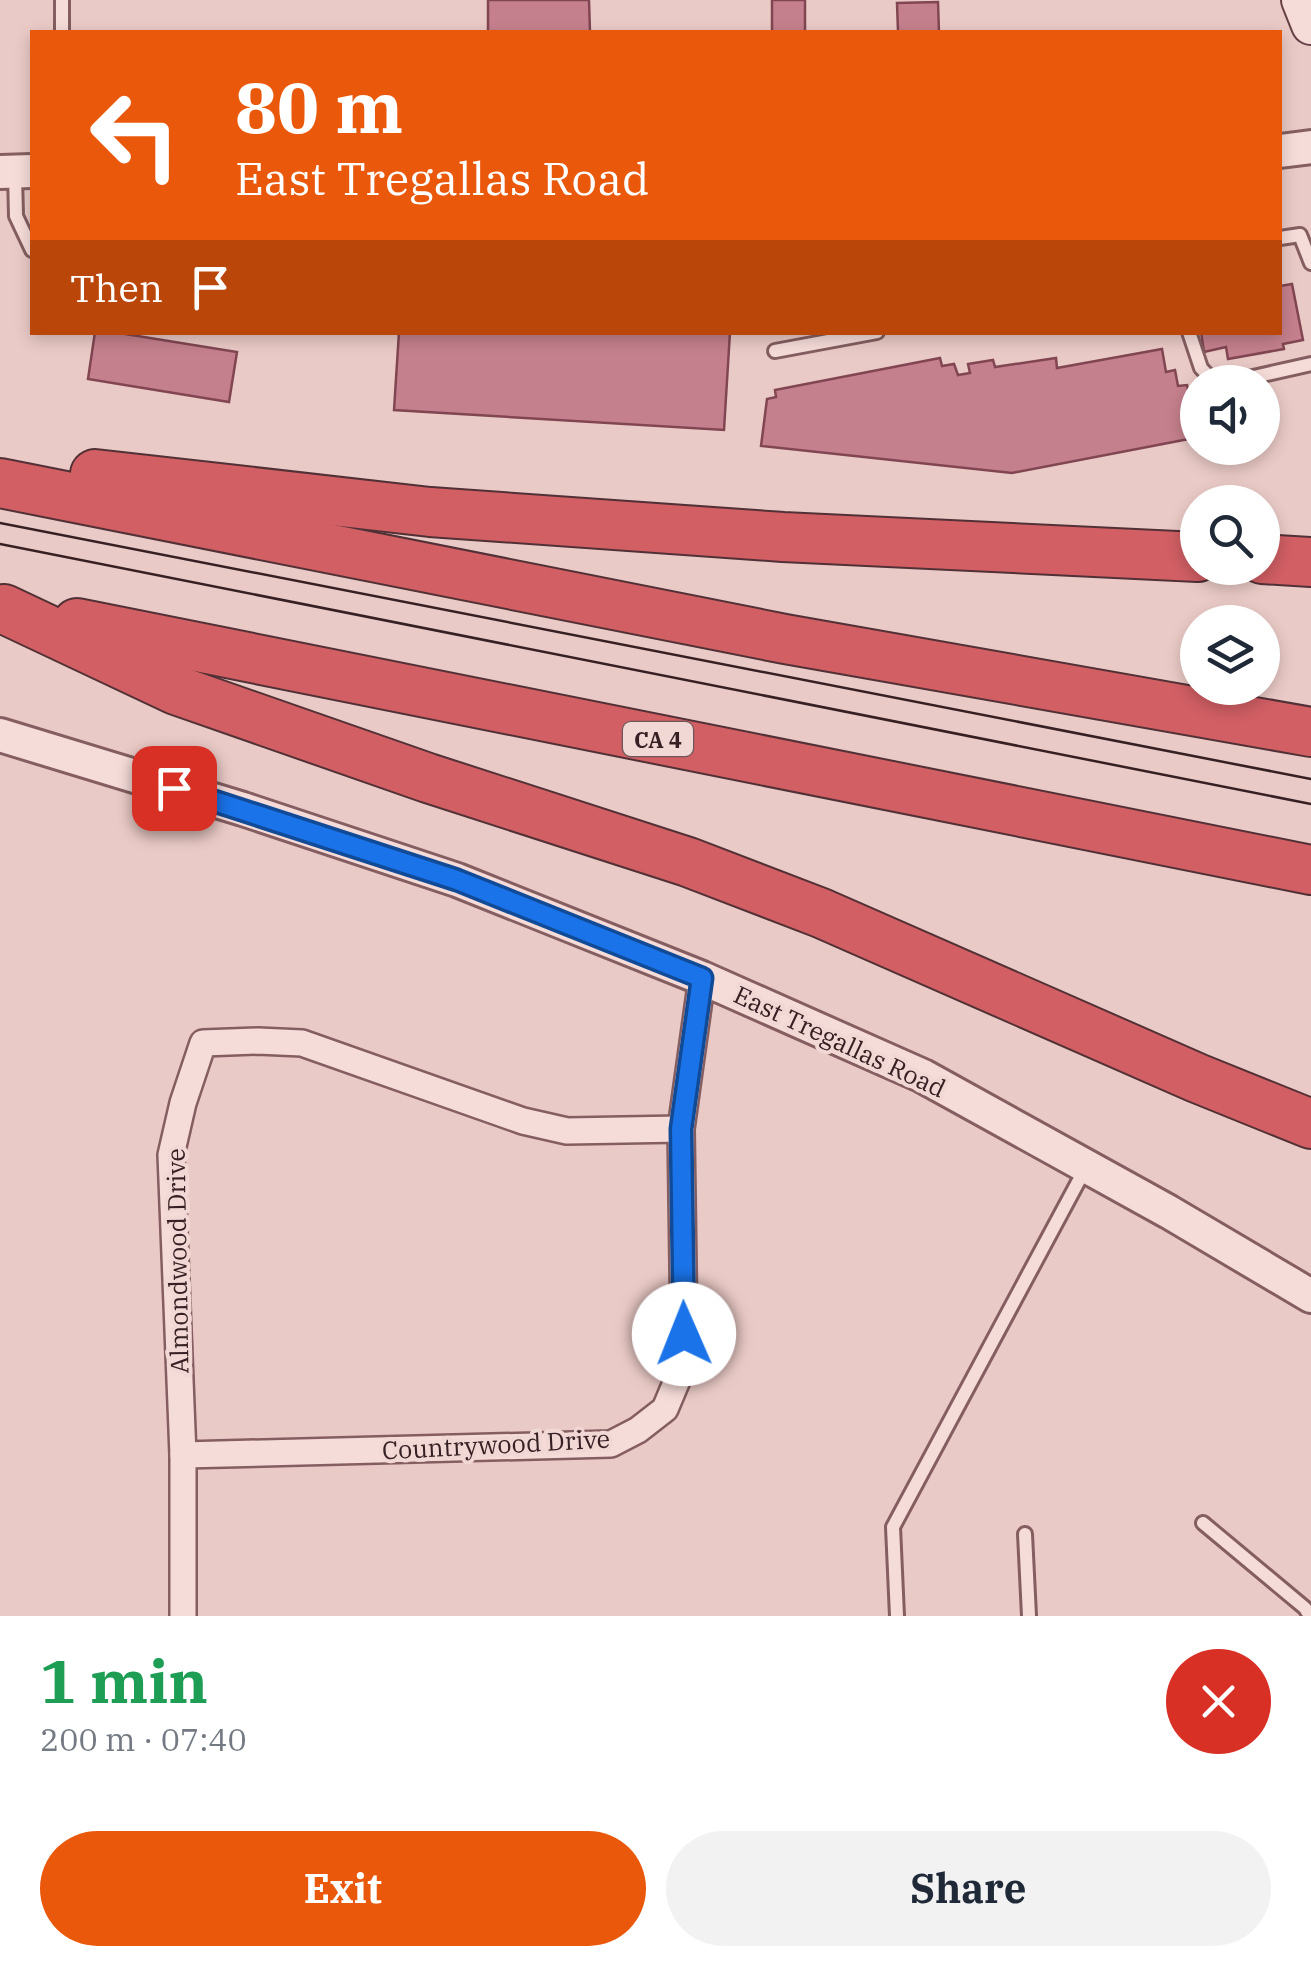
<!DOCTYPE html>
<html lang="en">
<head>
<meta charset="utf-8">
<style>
	body { margin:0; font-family:"IBM Plex Serif",serif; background:#f2f2f3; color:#1f2937; height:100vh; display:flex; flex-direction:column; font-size:38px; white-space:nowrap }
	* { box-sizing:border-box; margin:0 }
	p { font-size:32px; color:#747a83 }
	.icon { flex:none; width:55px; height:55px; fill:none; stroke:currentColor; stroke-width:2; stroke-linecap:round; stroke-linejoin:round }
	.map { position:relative; height:1616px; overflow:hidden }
	.panel { display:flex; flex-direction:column; background:#fff; flex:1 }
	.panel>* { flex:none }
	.top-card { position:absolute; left:30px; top:30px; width:1252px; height:305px; border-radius:0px; box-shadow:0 5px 15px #0003; background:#ea580c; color:#fff; overflow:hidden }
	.tools { position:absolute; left:1180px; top:365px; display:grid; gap:20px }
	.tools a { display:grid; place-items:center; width:100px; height:100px; border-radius:50%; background:#fff; box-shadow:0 5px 15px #0003; font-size:50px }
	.pin { position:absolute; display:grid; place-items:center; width:85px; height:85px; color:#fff; margin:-42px; border-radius:20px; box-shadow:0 5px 15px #0006 }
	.me { position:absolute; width:110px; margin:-55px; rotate:359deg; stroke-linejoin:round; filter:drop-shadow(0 0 8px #0008) }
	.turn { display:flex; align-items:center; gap:35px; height:210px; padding:0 40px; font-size:45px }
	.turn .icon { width:130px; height:130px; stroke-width:2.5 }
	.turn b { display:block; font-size:70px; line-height:85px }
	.then { display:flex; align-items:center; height:95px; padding:0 40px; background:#0003; gap:20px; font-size:38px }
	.round { display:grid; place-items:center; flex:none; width:105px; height:105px; border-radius:52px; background:#f2f2f3 }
	.headline { display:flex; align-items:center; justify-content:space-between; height:170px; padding:0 40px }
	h1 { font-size:60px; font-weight:800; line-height:75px; color:#1e9e55 }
	.action { display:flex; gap:20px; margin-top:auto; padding:20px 40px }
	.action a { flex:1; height:115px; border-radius:60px; background:#ea580c; color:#fff; font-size:40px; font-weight:800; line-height:115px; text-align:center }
	.action a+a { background:#f2f2f3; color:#1f2937 }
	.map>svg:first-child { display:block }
	.building { fill:#c5808d; stroke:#814652; stroke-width:2.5 }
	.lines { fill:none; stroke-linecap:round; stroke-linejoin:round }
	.service-casing { stroke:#845e60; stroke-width:18 }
	.minor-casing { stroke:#845e60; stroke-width:30 }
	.tertiary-casing { stroke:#845e60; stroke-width:38 }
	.secondary-casing { stroke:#664145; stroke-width:42 }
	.motorway-casing { stroke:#523136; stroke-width:52 }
	.service { stroke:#f6dcd9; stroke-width:12 }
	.minor { stroke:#f6dcd9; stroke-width:25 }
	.tertiary { stroke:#f6dcd9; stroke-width:32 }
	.secondary { stroke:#f6dcd9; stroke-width:38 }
	.motorway { stroke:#d15f64; stroke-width:48 }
	.tram { stroke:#362023; stroke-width:2.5 }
	.route-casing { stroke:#114b97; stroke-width:25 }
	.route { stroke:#1a73e8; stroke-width:18 }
	.labels { text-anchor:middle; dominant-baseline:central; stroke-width:8; stroke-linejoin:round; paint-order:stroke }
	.shield { fill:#f2d8d5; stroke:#6e5758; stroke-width:2.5 }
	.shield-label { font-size:22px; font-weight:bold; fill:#362023 }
	.street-label { font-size:25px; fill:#362023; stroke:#f2d8d5 }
</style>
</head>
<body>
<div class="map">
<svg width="1311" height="1616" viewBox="0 0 1311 1616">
	<rect width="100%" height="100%" fill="#eacac6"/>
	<g class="building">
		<polygon points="488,0 589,0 590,32 488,32"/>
		<rect x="772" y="0" width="33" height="32"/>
		<polygon points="938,2 939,32 898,32 897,3"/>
		<polygon points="1292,284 1303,340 1283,344 1284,349 1228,359 1226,347 1204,352 1201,332 1280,332 1280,286"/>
		<polygon points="95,332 113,332 237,352 229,402 88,379"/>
		<polygon points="399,332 730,332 724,430 394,410"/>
		<polygon points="1162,349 1166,372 1175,370 1178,386 1187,385 1196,425 1190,426 1194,438 1012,473 761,446 767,399 776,397 775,390 940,358 942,366 954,364 958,375 970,373 968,364 993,360 995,367 1056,358 1057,368"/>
	</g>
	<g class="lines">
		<g class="service-casing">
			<g id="service">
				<polyline points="62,0 62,32"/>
				<polyline points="15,174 16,216 32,250"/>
				<polyline points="1280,238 1300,235 1311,263"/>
				<polyline points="1189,332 1201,368 1214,382"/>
				<polyline points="775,351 877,332"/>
				<polyline points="1231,382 1311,364"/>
				<polyline points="1203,1523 1305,1608 1310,1616"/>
				<polyline points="1025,1534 1029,1616"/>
				<polyline points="897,1616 893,1527 1085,1169"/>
			</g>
		</g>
		<g class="minor-casing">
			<g id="minor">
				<polyline points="183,1455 611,1444 638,1430 665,1409 678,1378 684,1333 681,1129 702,978"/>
				<polyline points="183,1616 183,1455 171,1155 183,1103 203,1043 258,1041 302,1043 523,1121 567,1131 681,1129"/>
			</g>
		</g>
		<g class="tertiary-casing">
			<g id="tertiary">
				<polyline points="1280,151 1311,147"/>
				<polyline points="0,172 32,171"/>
				<polyline points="0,735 243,809 457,880 702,978 923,1076 1169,1212 1311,1296"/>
			</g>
		</g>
		<g class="secondary-casing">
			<polyline id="secondary" points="1301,0 1311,25"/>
		</g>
		<g class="motorway-casing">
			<g id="motorway">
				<polyline points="95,474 430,512 783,537 1198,557"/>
				<polyline points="0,483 785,639 1311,732"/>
				<polyline points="1262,559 1311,562"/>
				<polyline points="4,609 176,690 428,778 688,862 821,913 1197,1078 1311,1124"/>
				<polyline points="77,623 1311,870"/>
			</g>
		</g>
		<use href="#service" class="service"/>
		<use href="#minor" class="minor"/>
		<use href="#tertiary" class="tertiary"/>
		<use href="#secondary" class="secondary"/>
		<use href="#motorway" class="motorway"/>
		<g class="tram">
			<polyline points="0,523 1311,779"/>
			<polyline points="0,544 1311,804"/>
		</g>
	</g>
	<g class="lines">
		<g class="route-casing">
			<polyline id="route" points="174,788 457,880 702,978 681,1129 684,1334"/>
		</g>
		<use href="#route" class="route"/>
	</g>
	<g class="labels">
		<rect class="shield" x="623" y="722" width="70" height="34" rx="8"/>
		<g class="shield-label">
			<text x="658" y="739">CA 4</text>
		</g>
		<g class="street-label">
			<text transform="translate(840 1041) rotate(25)">East Tregallas Road</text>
			<text transform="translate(177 1261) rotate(-91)">Almondwood Drive</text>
			<text transform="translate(496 1444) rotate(-3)">Countrywood Drive</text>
		</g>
	</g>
</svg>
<div class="tools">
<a><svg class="icon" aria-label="sound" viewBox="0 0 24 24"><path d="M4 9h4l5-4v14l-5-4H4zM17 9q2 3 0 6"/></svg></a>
<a><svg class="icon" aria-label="search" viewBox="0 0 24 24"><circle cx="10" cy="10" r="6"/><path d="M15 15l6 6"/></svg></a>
<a><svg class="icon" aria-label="layers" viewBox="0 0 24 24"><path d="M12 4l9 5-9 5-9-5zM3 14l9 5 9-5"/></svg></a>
</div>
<div class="pin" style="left:174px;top:788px;background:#d93025"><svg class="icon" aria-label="arrive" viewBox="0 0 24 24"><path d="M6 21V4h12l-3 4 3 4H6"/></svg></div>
<svg class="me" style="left:684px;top:1334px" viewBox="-20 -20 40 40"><circle r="19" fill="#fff"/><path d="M0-13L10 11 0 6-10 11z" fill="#1a73e8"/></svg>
<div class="top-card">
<div class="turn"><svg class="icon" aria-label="left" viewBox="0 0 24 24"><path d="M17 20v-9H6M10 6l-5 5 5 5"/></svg><div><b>80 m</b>East Tregallas Road</div></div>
<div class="then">Then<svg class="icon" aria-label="arrive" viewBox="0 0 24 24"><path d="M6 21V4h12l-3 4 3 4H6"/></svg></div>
</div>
</div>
<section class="panel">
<div class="headline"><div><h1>1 min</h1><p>200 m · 07:40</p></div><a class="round" style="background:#d93025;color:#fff"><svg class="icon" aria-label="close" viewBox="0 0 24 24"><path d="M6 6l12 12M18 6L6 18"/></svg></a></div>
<div class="action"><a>Exit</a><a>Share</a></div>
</section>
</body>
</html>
